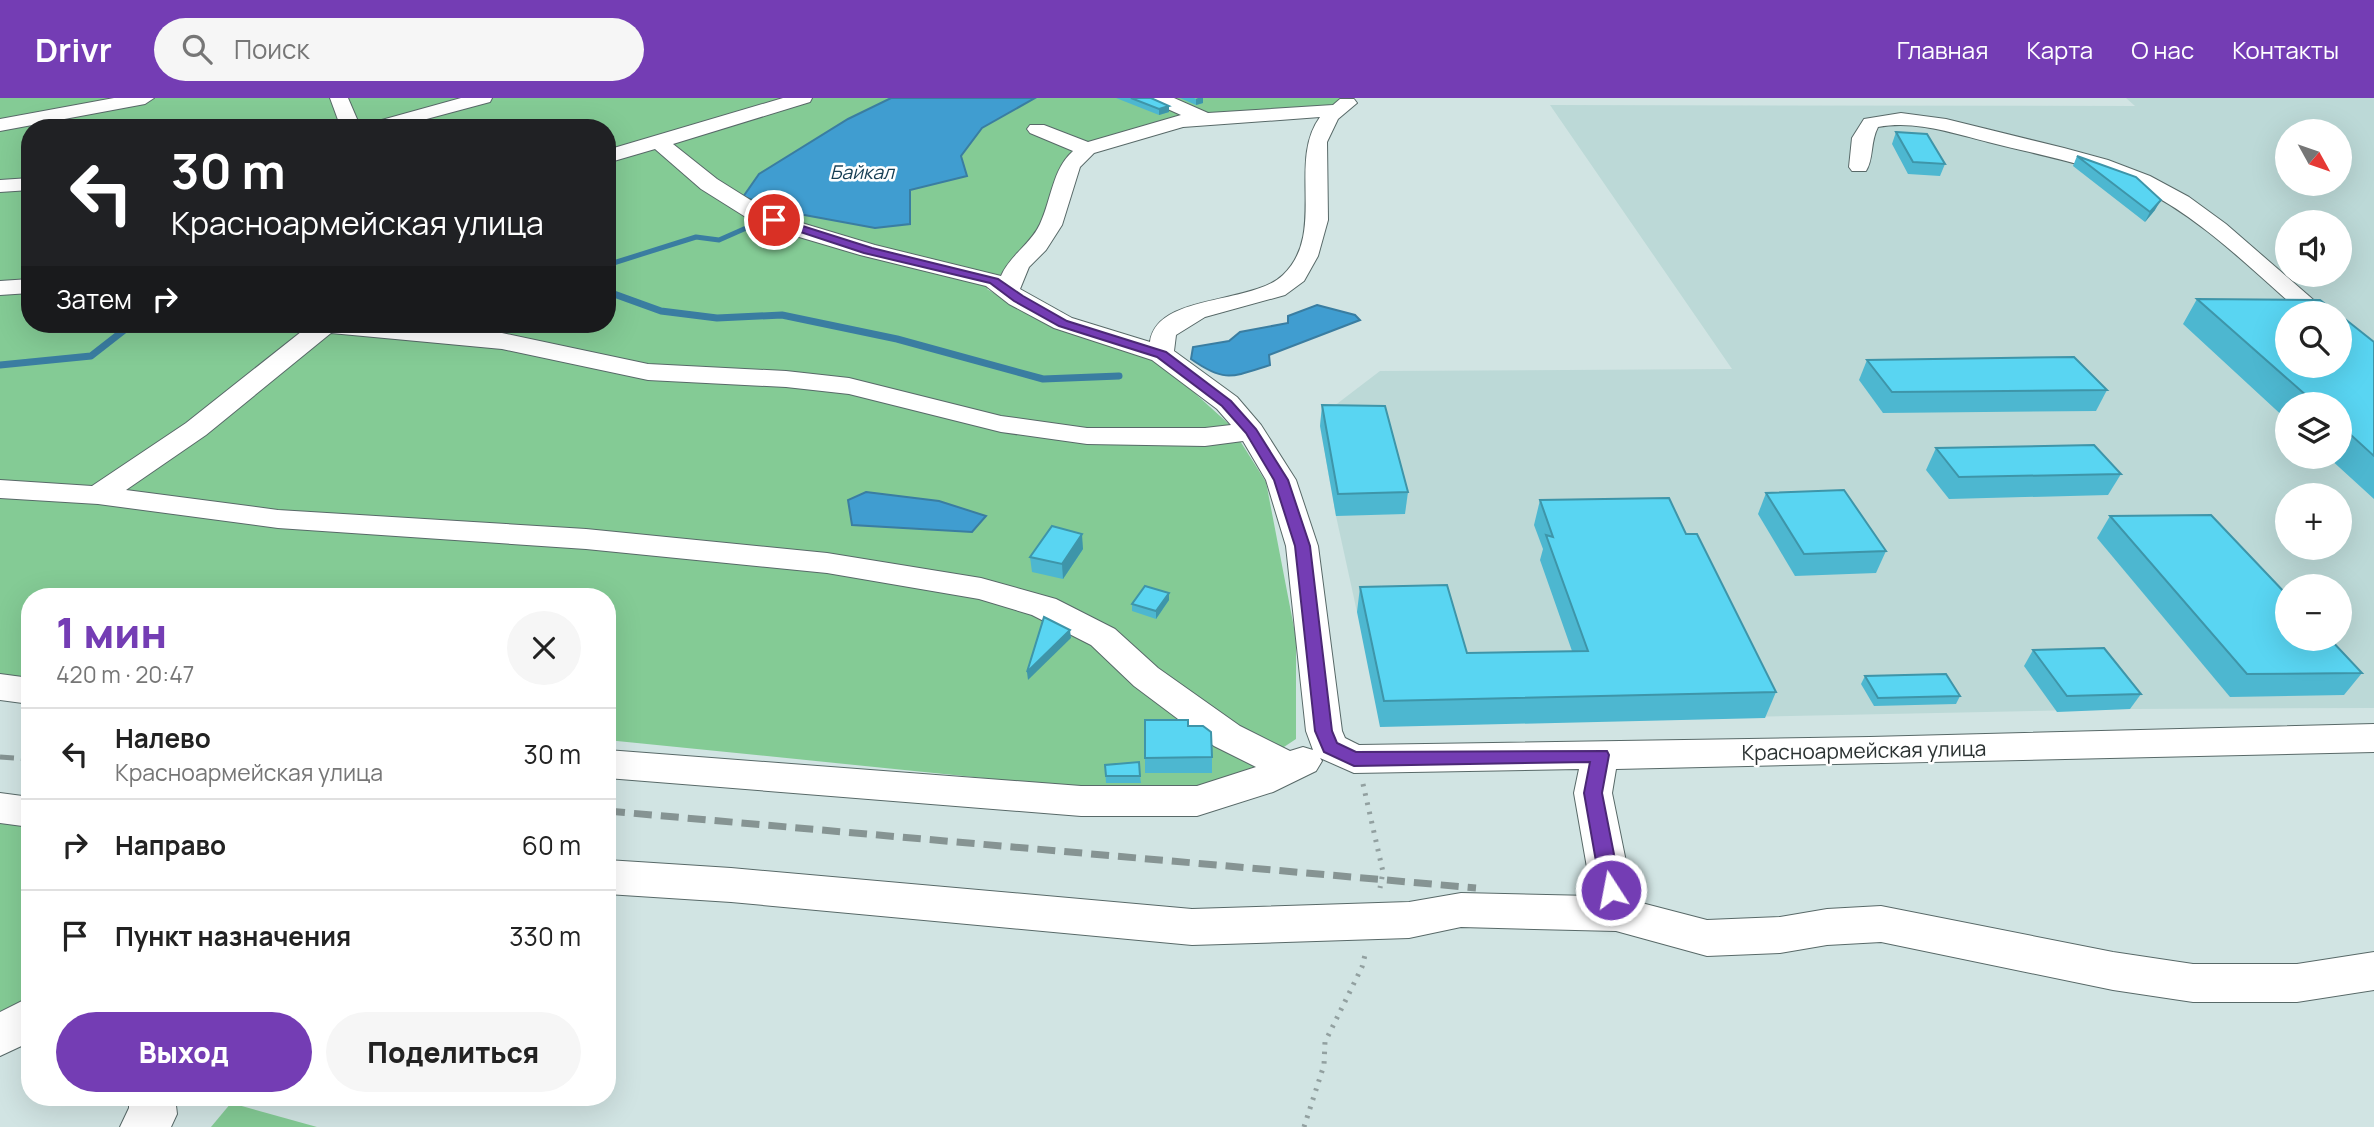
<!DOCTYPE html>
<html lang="ru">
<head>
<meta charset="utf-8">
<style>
	body { margin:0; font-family:Manrope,sans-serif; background:#f6f6f6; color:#222; height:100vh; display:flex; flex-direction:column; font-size:26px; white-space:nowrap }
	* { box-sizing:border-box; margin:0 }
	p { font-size:23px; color:#767676 }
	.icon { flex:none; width:38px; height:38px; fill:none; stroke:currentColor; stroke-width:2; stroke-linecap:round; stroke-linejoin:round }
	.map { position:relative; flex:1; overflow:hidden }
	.panel { position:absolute; left:21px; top:490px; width:595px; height:518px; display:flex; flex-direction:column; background:#fff; border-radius:28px; box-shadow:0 7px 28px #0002 }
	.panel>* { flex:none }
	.top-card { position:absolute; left:21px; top:21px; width:595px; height:214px; border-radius:28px; box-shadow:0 7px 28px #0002; background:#202124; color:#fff; overflow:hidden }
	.needle { width:46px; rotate:130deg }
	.buttons { position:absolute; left:2275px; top:21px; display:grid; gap:14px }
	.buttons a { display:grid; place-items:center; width:77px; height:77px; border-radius:50%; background:#fff; box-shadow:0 7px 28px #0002; font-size:35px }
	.pin { position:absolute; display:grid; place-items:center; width:60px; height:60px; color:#fff; margin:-30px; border:4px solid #fff; border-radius:50%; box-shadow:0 2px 7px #0007 }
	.me { position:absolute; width:77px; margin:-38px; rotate:349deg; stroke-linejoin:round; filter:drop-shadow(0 0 5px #0008) }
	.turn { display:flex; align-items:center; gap:24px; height:147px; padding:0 35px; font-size:32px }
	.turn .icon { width:91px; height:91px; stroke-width:2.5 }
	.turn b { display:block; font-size:49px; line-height:60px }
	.then { display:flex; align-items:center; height:66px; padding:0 35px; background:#0003; gap:14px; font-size:26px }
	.round { display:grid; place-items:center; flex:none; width:74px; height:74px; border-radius:37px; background:#f6f6f6 }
	.overview { display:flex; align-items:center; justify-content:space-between; height:119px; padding:0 35px }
	h1 { font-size:42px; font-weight:800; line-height:52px; color:#743db4 }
	.button { display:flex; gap:14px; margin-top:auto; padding:14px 35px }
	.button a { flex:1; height:80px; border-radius:42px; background:#743db4; color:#fff; font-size:28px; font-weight:800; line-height:80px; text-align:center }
	.button a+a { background:#f6f6f6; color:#222 }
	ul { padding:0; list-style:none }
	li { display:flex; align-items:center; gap:21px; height:91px; padding:0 35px; border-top:2px solid #e0e0e0 }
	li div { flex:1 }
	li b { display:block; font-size:26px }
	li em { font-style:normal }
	header { display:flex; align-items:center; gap:42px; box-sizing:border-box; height:98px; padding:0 35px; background:#743db4; color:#fff }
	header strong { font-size:33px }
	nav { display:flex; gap:38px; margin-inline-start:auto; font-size:24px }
	.search { width:490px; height:63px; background:#f6f6f6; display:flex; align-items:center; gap:18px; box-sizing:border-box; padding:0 24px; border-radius:38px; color:#767676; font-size:26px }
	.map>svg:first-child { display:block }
	.built { fill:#bcd9d7; fill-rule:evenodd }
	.green { fill:#84cb95; fill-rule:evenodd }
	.water { fill:#409dd0; stroke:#3a7da1; stroke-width:2 }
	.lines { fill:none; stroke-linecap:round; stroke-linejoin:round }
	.stream-far1 { stroke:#3a7da1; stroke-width:5 }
	.stream { stroke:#3a7da1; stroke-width:7 }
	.minor-casing { stroke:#586968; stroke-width:2 }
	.path { stroke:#92a0a0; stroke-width:5; stroke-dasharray:2.5 7; stroke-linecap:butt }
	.minor { fill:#fff; fill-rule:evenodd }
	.rail-far1 { stroke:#869493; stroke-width:5; stroke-dasharray:14 7; stroke-linecap:butt }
	.rail { stroke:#869493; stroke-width:7; stroke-dasharray:18 9; stroke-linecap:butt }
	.wall { fill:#4db7d0 }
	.shaded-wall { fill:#3e95a9 }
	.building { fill:#59d5f2; stroke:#3e95a9; stroke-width:2 }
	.route { fill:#743db4; stroke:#4b2875; stroke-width:2 }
	.labels { text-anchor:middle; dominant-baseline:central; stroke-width:5; stroke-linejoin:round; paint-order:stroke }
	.far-water-label { font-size:19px; font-style:italic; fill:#153d53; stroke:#fff }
	.street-label { font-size:21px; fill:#2b3232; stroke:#fff }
</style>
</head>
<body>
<header>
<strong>Drivr</strong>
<div class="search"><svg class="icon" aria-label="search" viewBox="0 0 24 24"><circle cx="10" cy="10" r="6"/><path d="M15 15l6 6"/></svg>Поиск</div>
<nav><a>Главная</a><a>Карта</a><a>О нас</a><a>Контакты</a></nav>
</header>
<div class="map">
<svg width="2374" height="1029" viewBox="0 0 2374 1029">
	<rect width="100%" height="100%" fill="#d1e4e3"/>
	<path class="built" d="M2126 0H2374V610L2130 611 1506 624 1357 514 1336 418 1320 328 1321 318 1380 273 1732 271 1550 7 2135 8ZM2287 33H2340V86H2287ZM2287 124H2340V177H2287ZM2287 215H2340V268H2287ZM2287 306H2340V359H2287ZM2287 397H2340V450H2287ZM2287 488H2340V541H2287Z"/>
	<g class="green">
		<path d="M0 0H1341L1330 9 1182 20 1073 54 1048 125 987 191 1051 229 1158 262 1230 327 1266 384 1296 540V641L1231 684 1143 696 607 642V499H30V582L0 579ZM30 30H607V226H30Z"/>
		<polygon points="0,725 30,729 30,902 0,925"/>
		<polygon points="231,1005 317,1029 211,1029"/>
	</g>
	<g class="water">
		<polygon points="891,0 1035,0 982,30 961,58 967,78 910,92 910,126 875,130 799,116 743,99 759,76 848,21"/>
		<path d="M1317 207 1355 217 1360 222 1269 257 1270 267C1232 279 1225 285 1191 261L1193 249 1229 243 1240 234 1288 225V218Z"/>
		<polygon points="866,394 939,403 986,418 972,434 852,427 848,402"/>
	</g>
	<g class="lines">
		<polyline class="stream-far1" points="607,167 696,139 719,142 753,127"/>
		<g class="stream">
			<polyline points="607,190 614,196 661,213 717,220 782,217 897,241 1043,281 1119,278"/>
			<polyline points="175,226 199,226"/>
			<polyline points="0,267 91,258 132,226"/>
		</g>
		<g class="minor-casing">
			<g id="minor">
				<polygon points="114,0 154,0 145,6 0,33 0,21"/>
				<polygon points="330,0 348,0 360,28 461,0 492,0 490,4 393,30 341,30"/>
				<path d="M783 0H812L810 4 673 46 717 81 760 108 805 126 875 147 1001 178C1010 157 1031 146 1040 126 1052 100 1052 72 1073 53L1030 35 1027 31 1030 27H1044L1088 44 1181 17 1152 4 1150 0H1174L1208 15 1333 7 1340 1H1354L1357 5 1338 21 1327 44 1328 122 1318 158 1304 183 1285 197 1205 219 1176 237 1174 253 1237 299 1261 327 1296 382 1318 448 1342 633 1345 640 1359 647 1870 639 2374 626V654L1616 671 1612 695 1634 803 1707 822 1780 819 1827 811 1881 808 2113 854 2193 866H2297L2374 854V892L2297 904H2193L2113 892 1881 844 1827 847 1780 855 1707 858 1616 833 1461 829 1409 840 1192 847 731 804 607 796V762L731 770 1192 811 1409 804 1461 795 1592 798 1574 695 1579 671 1354 675 1320 660 1322 663 1316 673 1273 694 1197 718H1081L607 680V652L1081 688H1197L1256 669 1214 648 1134 588 1091 547 1032 517 979 501 827 475 586 451 278 430 98 406 0 400V382L92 388 186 325 311 226H395L502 235 648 266 786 273 849 280 1001 318 1087 330H1205L1231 327 1217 311 1152 262 1054 230 1009 206 986 188 860 157 789 136 744 118 701 91 655 51 607 65V52ZM1320 19C1287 64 1327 135 1283 177 1252 207 1157 195 1150 244L1072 220 1020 191 1029 169 1046 152 1062 127 1080 69 1094 55 1183 29ZM331 235 502 251 648 282 786 289 849 296 1001 334 1087 346 1205 348 1243 343 1266 382 1286 448 1306 633 1313 652 1303 649 1290 653 1240 628 1158 570 1115 531 1056 501 981 480 827 455 586 431 278 412 126 392 206 337Z"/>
				<path d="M1901 15 1946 21 2064 50 2108 62 2150 78 2189 99 2226 126 2317 205 2314 210 2305 212 2296 210C2246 166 2197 117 2136 88 2089 65 2038 57 1988 44 1952 35 1916 22 1878 29 1870 44 1874 60 1866 73H1852L1849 69 1852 40 1864 21Z"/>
				<polygon points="30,80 30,92 0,94 0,82"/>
				<polygon points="30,181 30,195 0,197 0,183"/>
				<polygon points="0,576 30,580 30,606 0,602"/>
				<polygon points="0,695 30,699 30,729 0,725"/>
				<polygon points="30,899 30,944 0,958 0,914"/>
				<polygon points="129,999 175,999 177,1016 171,1029 120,1029 129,1010"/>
			</g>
		</g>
		<g class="path">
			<polyline points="1363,686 1383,774 1380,790"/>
			<polyline points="1304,1029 1324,967 1325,944 1362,869 1366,853"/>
		</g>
		<use href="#minor" class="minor"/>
		<polyline class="rail-far1" points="0,659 30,661"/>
		<polyline class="rail" points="607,713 1476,790"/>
	</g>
	<g class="wall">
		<polygon points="1116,0 1151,0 1169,8 1169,14 1159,17"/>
		<polygon points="1180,0 1194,0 1203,5 1196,7"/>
		<polygon points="1896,34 1945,66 1940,78 1908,76 1892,46"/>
		<polygon points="2077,58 2155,112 2145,124 2073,68"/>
		<polygon points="2197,201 2374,244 2374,401 2328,359 2340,359 2340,306 2287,306 2287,322 2183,226"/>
		<polygon points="1867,262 2107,292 2096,313 1883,315 1859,282"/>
		<polygon points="1322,307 1408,394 1405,416 1336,418 1320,328"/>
		<polygon points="1936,350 2121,376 2108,397 1949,401 1926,372"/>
		<polygon points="1766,395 1886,453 1876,475 1795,478 1758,416"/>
		<polygon points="1540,402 1686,436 1776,594 1765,620 1380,629 1357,514 1360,489 1467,555 1572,553 1540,462 1543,451 1534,427"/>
		<polygon points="2110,418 2362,575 2344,597 2230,599 2097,440"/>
		<polygon points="1083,451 1063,481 1032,474 1030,459"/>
		<polygon points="1169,495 1169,502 1156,521 1132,513 1132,506"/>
		<polygon points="2033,552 2141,596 2130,611 2057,614 2024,568"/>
		<polygon points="1865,578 1960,598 1956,606 1874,608 1861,586"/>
		<polygon points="1188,628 1212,659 1212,675 1145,675 1145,660"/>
		<polygon points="1105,667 1140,678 1141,685 1106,685"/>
	</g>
	<g class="shaded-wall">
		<polygon points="1198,0 1203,0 1203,5 1196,7 1196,1"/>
		<polygon points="1169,8 1169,14 1159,17 1159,11"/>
		<polygon points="2161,102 2155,112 2145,124 2150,114"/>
		<polygon points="1082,436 1083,451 1063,481 1062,466"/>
		<polygon points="1169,495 1169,502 1156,521 1156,513"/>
		<polygon points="1070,532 1071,540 1028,582 1027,574"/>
	</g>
	<g class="building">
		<polygon points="1131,0 1151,0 1169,8 1159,11"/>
		<polygon points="1896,34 1927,36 1945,66 1913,64"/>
		<polygon points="2077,58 2136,79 2161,102 2150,114"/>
		<polygon points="2197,201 2320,202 2337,215 2287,215 2287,268 2340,268 2340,217 2374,244 2374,358 2340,327 2340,306 2316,306"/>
		<polygon points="2074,259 2107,292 1892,294 1867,262"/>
		<polygon points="1322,307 1385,308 1408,394 1338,396"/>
		<polygon points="2094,347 2121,376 1959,379 1936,350"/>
		<polygon points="1844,392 1886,453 1804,456 1766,395"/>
		<polygon points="1669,400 1686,436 1697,436 1776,594 1384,603 1360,489 1447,487 1467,555 1588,553 1546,437 1553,439 1540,402"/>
		<polygon points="2211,417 2287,497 2287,541 2330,541 2362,575 2247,576 2110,418"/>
		<polygon points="1052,428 1082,436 1062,466 1030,459"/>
		<polygon points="1145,488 1169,495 1156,513 1132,506"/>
		<polygon points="1044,519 1070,532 1027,574"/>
		<polygon points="2104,550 2141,596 2067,598 2033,552"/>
		<polygon points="1946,576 1960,598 1878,600 1865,578"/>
		<polygon points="1145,622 1188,622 1188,628 1203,628 1211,634 1212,659 1145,660"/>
		<polygon points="1139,664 1140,678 1106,678 1105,667"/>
	</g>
	<polygon class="route" points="774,119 872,150 998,181 1023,198 1067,223 1166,254 1231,303 1256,331 1288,382 1310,448 1332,633 1337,645 1356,654 1607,653 1609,657 1602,695 1621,792 1618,798 1611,800 1604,798 1601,792 1584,695 1590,664 1354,668 1324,654 1315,633 1295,448 1274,382 1246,335 1222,308 1157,259 1059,228 1014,203 990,185 864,155 770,124 769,122"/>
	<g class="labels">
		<g class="far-water-label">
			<text x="862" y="74">Байкал</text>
		</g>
		<g class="street-label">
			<text transform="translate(1864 652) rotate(-1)">Красноармейская улица</text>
		</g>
	</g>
</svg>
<div class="buttons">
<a><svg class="needle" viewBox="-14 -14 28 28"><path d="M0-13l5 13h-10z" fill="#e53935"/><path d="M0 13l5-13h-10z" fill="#767676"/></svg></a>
<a><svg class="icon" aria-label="sound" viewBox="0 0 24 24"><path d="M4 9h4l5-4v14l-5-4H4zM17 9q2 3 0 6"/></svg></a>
<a><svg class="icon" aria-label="search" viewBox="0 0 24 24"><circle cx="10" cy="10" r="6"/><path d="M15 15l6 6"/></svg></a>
<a><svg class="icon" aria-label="layers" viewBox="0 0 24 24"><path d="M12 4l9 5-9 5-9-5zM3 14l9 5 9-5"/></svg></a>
<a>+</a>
<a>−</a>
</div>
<div class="pin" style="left:774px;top:122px;background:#d93025"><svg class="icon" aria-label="arrive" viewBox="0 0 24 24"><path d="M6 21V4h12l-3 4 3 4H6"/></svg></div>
<svg class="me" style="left:1611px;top:792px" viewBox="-20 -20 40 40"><circle r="17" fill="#743db4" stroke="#fff" stroke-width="3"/><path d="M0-11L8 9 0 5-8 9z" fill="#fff"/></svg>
<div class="top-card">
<div class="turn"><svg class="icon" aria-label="left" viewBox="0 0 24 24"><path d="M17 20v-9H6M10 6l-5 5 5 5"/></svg><div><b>30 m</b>Красноармейская улица</div></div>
<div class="then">Затем<svg class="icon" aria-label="right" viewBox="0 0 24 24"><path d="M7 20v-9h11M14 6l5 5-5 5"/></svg></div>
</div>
<section class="panel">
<div class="overview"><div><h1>1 мин</h1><p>420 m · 20:47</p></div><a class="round"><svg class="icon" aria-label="close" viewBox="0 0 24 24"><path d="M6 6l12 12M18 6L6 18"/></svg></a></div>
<ul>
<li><svg class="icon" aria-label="left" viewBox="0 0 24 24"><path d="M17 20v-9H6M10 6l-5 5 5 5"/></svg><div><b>Налево</b><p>Красноармейская улица</p></div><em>30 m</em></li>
<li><svg class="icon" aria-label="right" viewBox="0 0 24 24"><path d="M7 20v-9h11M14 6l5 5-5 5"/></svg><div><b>Направо</b></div><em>60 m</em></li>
<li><svg class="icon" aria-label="arrive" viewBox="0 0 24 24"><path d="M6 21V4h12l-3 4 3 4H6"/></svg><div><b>Пункт назначения</b></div><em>330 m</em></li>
</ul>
<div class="button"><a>Выход</a><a>Поделиться</a></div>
</section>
</div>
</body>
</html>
